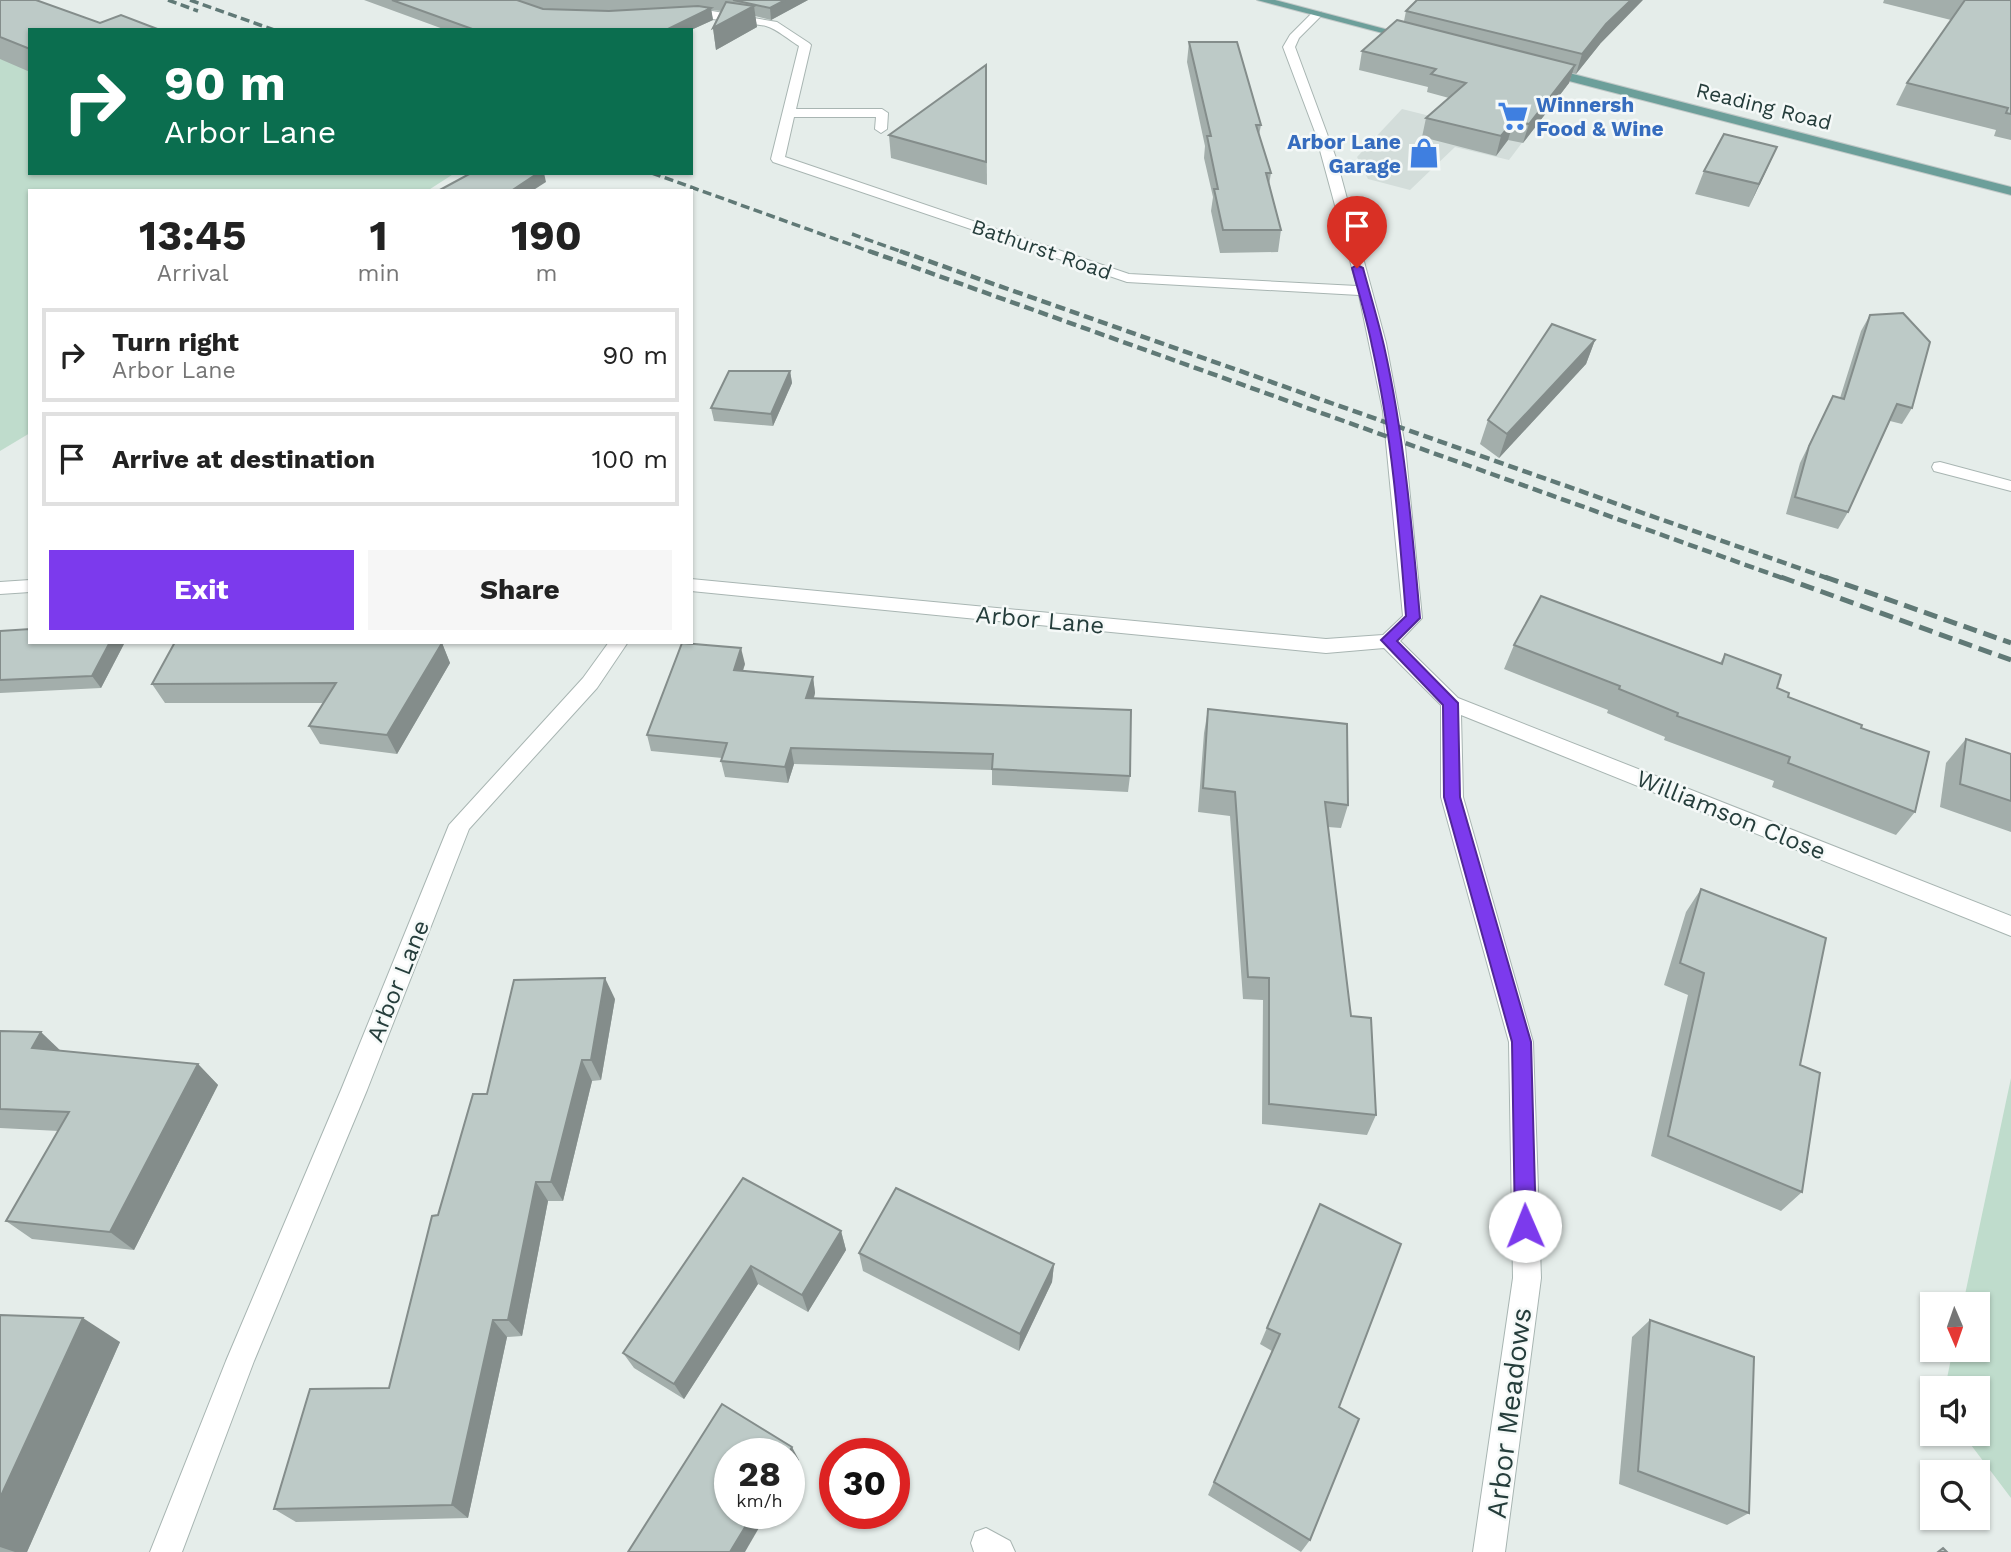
<!DOCTYPE html>
<html lang="en">
<head>
<meta charset="utf-8">
<style>
	body { margin:0; font-family:"Work Sans",sans-serif; background:#f6f6f6; color:#222; height:100vh; display:flex; flex-direction:column; font-size:26px; white-space:nowrap }
	* { box-sizing:border-box; margin:0 }
	p { font-size:23px; color:#767676 }
	.icon { flex:none; width:38px; height:38px; fill:none; stroke:currentColor; stroke-width:2; stroke-linecap:round; stroke-linejoin:round }
	.map { position:relative; flex:1; overflow:hidden }
	.details { position:absolute; left:28px; top:189px; width:665px; height:455px; display:flex; flex-direction:column; background:#fff; border-radius:0px; box-shadow:0 2px 5px #0004 }
	.details>* { flex:none }
	.banner { position:absolute; left:28px; top:28px; width:665px; height:147px; border-radius:0px; box-shadow:0 2px 5px #0004; background:#0b6e4f; color:#fff; overflow:hidden }
	.needle { width:46px; rotate:178deg }
	.buttons { position:absolute; left:1920px; top:1292px; display:grid; gap:14px }
	.buttons a { display:grid; place-items:center; width:70px; height:70px; border-radius:0px; background:#fff; box-shadow:0 2px 5px #0004; font-size:35px }
	.speed { position:absolute; left:714px; top:1438px; display:flex; gap:14px; font-size:35px; font-weight:700; text-align:center }
	.speed>* { display:grid; place-content:center; width:91px; height:91px; border-radius:50%; background:#fff; box-shadow:0 2px 5px #0004; line-height:1 }
	.speed small { font-size:18px; font-weight:400 }
	.speed .limit { border:10px solid #d22; background:#fff; color:#111 }
	.pin { position:absolute; display:grid; place-items:center; width:60px; height:60px; color:#fff; margin:-72px -30px; border-radius:50% 50% 50% 0; rotate:-45deg; box-shadow:0 0 7px #0007 }
	.pin .icon { rotate:45deg }
	.me { position:absolute; width:77px; margin:-38px; rotate:359deg; stroke-linejoin:round; filter:drop-shadow(0 0 5px #0008) }
	.turn { display:flex; align-items:center; gap:24px; height:147px; padding:0 21px; font-size:32px }
	.turn .icon { width:91px; height:91px; stroke-width:2.5 }
	.turn b { display:block; font-size:49px; line-height:60px }
	.eta { display:flex; justify-content:space-evenly; align-items:center; height:119px; text-align:center }
	.eta b { font-size:42px; font-weight:700; line-height:49px }
	.primary-button { display:flex; gap:14px; margin-top:auto; padding:14px 21px }
	.primary-button a { flex:1; height:80px; border-radius:0px; background:#7c3aed; color:#fff; font-size:28px; font-weight:700; line-height:80px; text-align:center }
	.primary-button a+a { background:#f6f6f6; color:#222 }
	ul { padding:0; list-style:none }
	li { display:flex; align-items:center; gap:21px; height:94px; margin:0 14px 10px; padding:0 7px; border:4px solid #e0e0e0; border-radius:0px }
	li div { flex:1 }
	li b { display:block; font-size:26px }
	li em { font-style:normal }
	.map>svg:first-child { display:block }
	.built { fill:#d3ddda }
	.green { fill:#bfdccc }
	.lines { fill:none; stroke-linecap:round; stroke-linejoin:round }
	.minor-casing { stroke:#a8b5b2; stroke-width:2 }
	.major-casing { stroke:#c2c9c8; stroke-width:2 }
	.minor { fill:#fff; fill-rule:evenodd }
	.major { fill:#6c9f9a; fill-rule:evenodd }
	.rail-far2 { stroke:#607976; stroke-width:3.5; stroke-dasharray:9 4.5; stroke-linecap:butt }
	.rail-far1 { stroke:#607976; stroke-width:4.5; stroke-dasharray:10 5; stroke-linecap:butt }
	.rail { stroke:#607976; stroke-width:5; stroke-dasharray:14 7; stroke-linecap:butt }
	.wall { fill:#a3aeab; fill-rule:evenodd }
	.shaded-wall { fill:#848d8b }
	.building { fill:#bdcac7; stroke:#848d8b; stroke-width:2 }
	.route { fill:#7c3aed; stroke:#51269a; stroke-width:2 }
	.labels { text-anchor:middle; dominant-baseline:central; stroke-width:5; stroke-linejoin:round; paint-order:stroke }
	.far-shop-label { font-size:21px; font-weight:bold; fill:#366cbe; stroke:#f5f9f8; text-anchor:start }
	.far-street-label { font-size:21px; fill:#253d3b; stroke:#f5f9f8 }
	.street-label { font-size:24px; fill:#253d3b; stroke:#f5f9f8 }
	.near-street-label { font-size:28px; fill:#253d3b; stroke:#f5f9f8 }
</style>
</head>
<body>
<div class="map">
<svg width="2011" height="1552" viewBox="0 0 2011 1552">
	<rect width="100%" height="100%" fill="#e5edea"/>
	<polygon class="built" points="1558,95 1509,160 1455,147 1410,190 1368,179 1357,157 1402,109 1470,126"/>
	<g class="green">
		<polygon points="30,37 30,173 455,173 427,191 30,191 30,433 0,451 0,47"/>
		<polygon points="2011,1078 2011,1498 1962,1433 1978,1433 1978,1388 1945,1388 1953,1349 1978,1349 1978,1304 1963,1304"/>
	</g>
	<g class="lines">
		<g class="minor-casing">
			<g id="minor">
				<path d="M700 9 777 22 809 43 811 45 796 109H882L888 113 887 129 881 133 875 129 876 117H794L785 157 1129 274 1357 286 1315 132 1283 47 1290 35 1313 12H1321V16L1299 38 1295 47 1336 158 1386 343 1405 446 1422 618 1400 641 1458 698 2011 916V936L1461 715 1463 797 1533 1042 1541 1278 1505 1552H1473L1513 1278 1509 1042 1441 797V705L1384 648 1326 653 691 591V579L1326 639 1383 635 1403 616 1383 411 1359 295 1127 282 773 162 771 159 799 46C789 40 777 29 766 26 752 23 684 17 679 13L685 10Z"/>
				<polygon points="1940,462 2011,481 2011,491 1934,471 1932,467 1934,463"/>
				<polygon points="30,580 30,592 0,594 0,582"/>
				<polygon points="609,642 628,642 597,688 469,829 367,1090 254,1361 182,1552 150,1552 226,1361 341,1090 449,825 583,678"/>
				<polygon points="986,1528 1010,1541 1015,1552 974,1552 971,1543 975,1532"/>
			</g>
		</g>
		<g class="major-casing">
			<g id="major">
				<polygon points="1257,0 1275,0 1419,38 1413,41"/>
				<polygon points="1542,66 2011,187 2011,195 1538,73 1536,70"/>
			</g>
		</g>
		<use href="#minor" class="minor"/>
		<use href="#major" class="major"/>
		<g class="rail-far2">
			<polyline points="168,0 198,11"/>
			<polyline points="190,0 274,30"/>
			<polyline points="652,173 874,253"/>
			<polyline points="852,234 905,253"/>
		</g>
		<g class="rail-far1">
			<polyline points="869,251 1785,579"/>
			<polyline points="900,251 1830,579"/>
		</g>
		<g class="rail">
			<polyline points="1781,577 2011,660"/>
			<polyline points="1825,577 2011,643"/>
		</g>
	</g>
	<g class="wall">
		<polygon points="0,0 100,23 30,30 30,72 0,59"/>
		<path d="M364 0H808L771 20 755 16 757 27 716 50 713 28 721 11 711 10 713 20 691 30H446ZM583 10H636L609 11Z"/>
		<polygon points="1884,0 2011,0 2011,140 1994,136 1996,130 1896,105 1907,83 1951,20 1883,3"/>
		<polygon points="1406,11 1600,44 1576,74 1572,73 1569,83 1523,143 1508,140 1496,156 1422,137 1426,118 1449,98 1427,92 1428,87 1359,70 1362,51 1404,21"/>
		<polygon points="1189,42 1261,125 1259,135 1271,173 1269,185 1281,230 1278,252 1220,253 1211,211 1213,197 1204,158 1205,146 1187,62"/>
		<polygon points="986,65 987,185 891,158 889,135"/>
		<polygon points="1777,147 1749,207 1695,194 1704,171"/>
		<polygon points="1870,315 1912,408 1902,424 1890,421 1848,512 1838,529 1786,514 1800,463 1833,396 1840,398 1861,331"/>
		<polygon points="1595,340 1586,364 1499,458 1480,444 1488,420"/>
		<polygon points="790,371 792,383 773,426 714,421 711,408"/>
		<polygon points="0,631 125,642 101,688 0,693"/>
		<polygon points="442,643 450,663 397,754 320,744 309,726 324,703 165,703 152,684"/>
		<polygon points="1514,645 1720,663 1725,654 1788,697 1861,728 1915,812 1896,835 1772,787 1774,781 1664,740 1665,737 1607,713 1608,710 1504,669"/>
		<polygon points="745,664 743,671 813,677 815,693 814,698 1130,776 1128,792 992,785 992,770 794,764 788,783 725,777 721,761 722,758 651,751 647,735"/>
		<polygon points="1208,709 1348,805 1341,828 1328,827 1351,1016 1376,1115 1367,1135 1262,1124 1263,1000 1243,999 1230,816 1198,812 1204,733"/>
		<polygon points="1966,739 2011,754 2011,832 1940,807 1946,763"/>
		<polygon points="1701,889 1800,1065 1802,1192 1781,1211 1651,1156 1688,995 1664,985 1686,912"/>
		<polygon points="615,999 601,1080 592,1081 563,1201 548,1201 522,1336 507,1337 468,1518 296,1522 274,1509 389,1388 438,1215"/>
		<polygon points="0,1031 61,1051 198,1064 218,1085 134,1250 32,1239 6,1221 59,1131 0,1128"/>
		<polygon points="743,1178 841,1231 846,1250 808,1312 758,1284 684,1399 634,1368 623,1353"/>
		<polygon points="1320,1204 1339,1407 1310,1540 1301,1552 1208,1495 1272,1351 1260,1344"/>
		<polygon points="859,1253 1054,1264 1052,1282 1019,1351 863,1271"/>
		<polygon points="0,1315 120,1342 27,1552 0,1552"/>
		<polygon points="1650,1320 1749,1513 1727,1525 1619,1484 1632,1337"/>
	</g>
	<g class="shaded-wall">
		<polygon points="785,0 808,0 771,20 770,8"/>
		<polygon points="1631,0 1643,0 1600,44 1576,74 1582,54 1606,24"/>
		<polygon points="754,6 757,27 716,50 713,28"/>
		<polygon points="711,8 713,20 691,30 666,30"/>
		<polygon points="1575,65 1569,83 1523,143 1529,124"/>
		<polygon points="1514,120 1508,140 1496,156 1501,136"/>
		<polygon points="1777,147 1767,169 1749,207 1759,184"/>
		<polygon points="538,173 544,173 546,182 532,191 511,191"/>
		<polygon points="1595,340 1586,364 1499,458 1507,434"/>
		<polygon points="790,371 792,383 773,426 771,414"/>
		<polygon points="110,642 125,642 101,688 92,676"/>
		<polygon points="442,643 450,663 397,754 387,735"/>
		<polygon points="741,648 745,664 737,686 734,670"/>
		<polygon points="813,677 815,693 809,714 806,698"/>
		<polygon points="791,748 794,764 788,783 785,767"/>
		<polygon points="605,978 615,999 601,1080 591,1060"/>
		<polygon points="41,1032 64,1054 32,1048"/>
		<polygon points="582,1060 592,1081 563,1201 551,1182"/>
		<polygon points="198,1064 218,1085 134,1250 110,1232"/>
		<polygon points="536,1182 548,1201 522,1336 508,1320"/>
		<polygon points="841,1231 846,1250 808,1312 802,1295"/>
		<polygon points="1054,1264 1052,1282 1019,1351 1020,1334"/>
		<polygon points="751,1266 758,1284 684,1399 674,1384"/>
		<polygon points="83,1318 120,1342 27,1552 15,1552 0,1547 0,1498"/>
		<polygon points="493,1320 507,1337 468,1518 452,1505"/>
		<polygon points="792,1447 799,1460 789,1476 789,1454 788,1454"/>
		<polygon points="753,1514 767,1514 745,1552 730,1552"/>
	</g>
	<g class="building">
		<polygon points="0,0 36,0 100,23 121,15 160,30 30,30 30,49 0,37"/>
		<polygon points="392,0 517,0 543,9 609,11 698,6 711,8 666,30 475,30"/>
		<polygon points="733,0 785,0 770,8"/>
		<polygon points="1417,0 1631,0 1606,24 1582,54 1406,11"/>
		<polygon points="1965,0 2011,0 2011,114 2006,113 2008,108 1907,83"/>
		<polygon points="726,2 754,6 713,28"/>
		<polygon points="1397,20 1575,65 1529,124 1514,120 1501,136 1426,118 1466,83 1431,74 1436,69 1362,51"/>
		<polygon points="1189,42 1237,42 1261,125 1256,125 1271,173 1266,173 1281,230 1223,230 1214,189 1218,189 1207,136 1211,136"/>
		<polygon points="986,65 986,162 889,135"/>
		<polygon points="1724,134 1777,147 1759,184 1704,171"/>
		<polygon points="471,173 538,173 511,191 438,191"/>
		<polygon points="1903,313 1930,342 1912,408 1897,404 1848,512 1795,497 1809,446 1833,396 1844,399 1870,315"/>
		<polygon points="1552,324 1595,340 1507,434 1488,420"/>
		<polygon points="729,371 790,371 771,414 711,408"/>
		<polygon points="1541,596 1722,664 1725,654 1781,675 1777,688 1789,693 1788,697 1862,725 1861,728 1929,752 1915,812 1788,763 1790,757 1677,716 1678,713 1619,689 1620,686 1514,645"/>
		<polygon points="30,629 30,642 110,642 92,676 0,680 0,631"/>
		<polygon points="175,642 431,642 442,643 387,735 309,726 336,683 152,684"/>
		<polygon points="682,643 741,648 734,670 813,677 806,698 1131,710 1130,776 992,769 993,754 791,748 785,767 721,761 727,743 647,735"/>
		<polygon points="1208,709 1347,724 1348,805 1325,802 1351,1016 1371,1018 1376,1115 1269,1104 1269,978 1248,977 1235,792 1203,788"/>
		<polygon points="1966,739 2011,754 2011,801 1960,784"/>
		<polygon points="1701,889 1826,938 1800,1065 1820,1073 1802,1192 1668,1136 1704,973 1680,963"/>
		<polygon points="605,978 591,1060 582,1060 551,1182 536,1182 508,1320 493,1320 452,1505 274,1509 310,1389 389,1388 432,1216 438,1215 473,1094 487,1094 514,980"/>
		<polygon points="0,1031 41,1032 32,1048 198,1064 110,1232 6,1221 69,1112 0,1109"/>
		<polygon points="743,1178 841,1231 802,1295 751,1266 674,1384 623,1353"/>
		<polygon points="896,1188 1054,1264 1020,1334 859,1253"/>
		<polygon points="1320,1204 1401,1244 1339,1407 1359,1419 1310,1540 1214,1482 1280,1334 1267,1328"/>
		<polygon points="0,1315 83,1318 0,1498"/>
		<polygon points="1650,1320 1754,1357 1749,1513 1638,1471"/>
		<polygon points="722,1404 792,1447 788,1454 730,1454 730,1514 753,1514 730,1552 628,1552"/>
		<polygon points="1943,1548 1947,1552 1938,1552"/>
	</g>
	<path class="route" d="M1357 265 1363 268C1370 294 1378 320 1384 346 1404 435 1412 527 1420 618L1397 641 1458 703 1460 797 1531 1042 1536 1226 1533 1233 1525 1236 1518 1233 1515 1226 1512 1042 1444 797 1443 705 1381 640 1406 616C1399 526 1392 435 1372 346 1367 320 1359 294 1352 268Z"/>
	<defs>
		<g id="supermarket-bare" transform="scale(2.415)"><path d="M-6-5.5h2.5l.6 2H6L4.5 2H-2.5L-4.4-4H-6ZM-1.5 3.2a1.3 1.3 0 1 0 .1 0ZM3 3.2a1.3 1.3 0 1 0 .1 0Z" fill="#3f7fe0" stroke="#f5f9f8" stroke-width="2.5" paint-order="stroke"/></g>
		<g id="shop-bare" transform="scale(2.415)"><path d="M-5-2.5h2.3a2.7 3.5 0 0 1 5.4 0H5L5.5 6h-11ZM-1.5-2.5h3a1.5 2.3 0 0 0-3 0Z" fill="#3f7fe0" stroke="#f5f9f8" stroke-width="2.5" paint-order="stroke"/></g>
	</defs>
	<g fill-rule="evenodd">
		<use href="#supermarket-bare" x="1513" y="116"/>
		<use href="#shop-bare" x="1424" y="153"/>
	</g>
	<g class="labels">
		<g class="far-shop-label">
			<text x="1536" y="104">Winnersh<tspan x="1536" dy="24">Food &amp; Wine</tspan></text>
			<text x="1401" y="141" text-anchor="end">Arbor Lane<tspan x="1401" dy="24">Garage</tspan></text>
		</g>
		<g class="far-street-label">
			<text transform="translate(1764 106) rotate(14)">Reading Road</text>
			<text transform="translate(1042 249) rotate(19)">Bathurst Road</text>
		</g>
		<g class="street-label">
			<text transform="translate(1040 620) rotate(5)">Arbor Lane</text>
			<text transform="translate(1731 815) rotate(22)">Williamson Close</text>
			<text transform="translate(398 981) rotate(-68)">Arbor Lane</text>
		</g>
		<g class="near-street-label">
			<text transform="translate(1509 1413) rotate(-83)">Arbor Meadows</text>
		</g>
	</g>
</svg>
<div class="buttons">
<a><svg class="needle" viewBox="-14 -14 28 28"><path d="M0-13l5 13h-10z" fill="#e53935"/><path d="M0 13l5-13h-10z" fill="#767676"/></svg></a>
<a><svg class="icon" aria-label="sound" viewBox="0 0 24 24"><path d="M4 9h4l5-4v14l-5-4H4zM17 9q2 3 0 6"/></svg></a>
<a><svg class="icon" aria-label="search" viewBox="0 0 24 24"><circle cx="10" cy="10" r="6"/><path d="M15 15l6 6"/></svg></a>
</div>
<div class="speed"><div>28<small>km/h</small></div><div class="limit">30</div></div>
<div class="pin" style="left:1357px;top:268px;background:#d93025"><svg class="icon" aria-label="arrive" viewBox="0 0 24 24"><path d="M6 21V4h12l-3 4 3 4H6"/></svg></div>
<svg class="me" style="left:1525px;top:1226px" viewBox="-20 -20 40 40"><circle r="19" fill="#fff"/><path d="M0-13L10 11 0 6-10 11z" fill="#7c3aed"/></svg>
<div class="banner">
<div class="turn"><svg class="icon" aria-label="right" viewBox="0 0 24 24"><path d="M7 20v-9h11M14 6l5 5-5 5"/></svg><div><b>90 m</b>Arbor Lane</div></div>
</div>
<section class="details">
<div class="eta">
<div><b>13:45</b><p>Arrival</p></div>
<div><b>1</b><p>min</p></div>
<div><b>190</b><p>m</p></div>
</div>
<ul>
<li><svg class="icon" aria-label="right" viewBox="0 0 24 24"><path d="M7 20v-9h11M14 6l5 5-5 5"/></svg><div><b>Turn right</b><p>Arbor Lane</p></div><em>90 m</em></li>
<li><svg class="icon" aria-label="arrive" viewBox="0 0 24 24"><path d="M6 21V4h12l-3 4 3 4H6"/></svg><div><b>Arrive at destination</b></div><em>100 m</em></li>
</ul>
<div class="primary-button"><a>Exit</a><a>Share</a></div>
</section>
</div>
</body>
</html>
